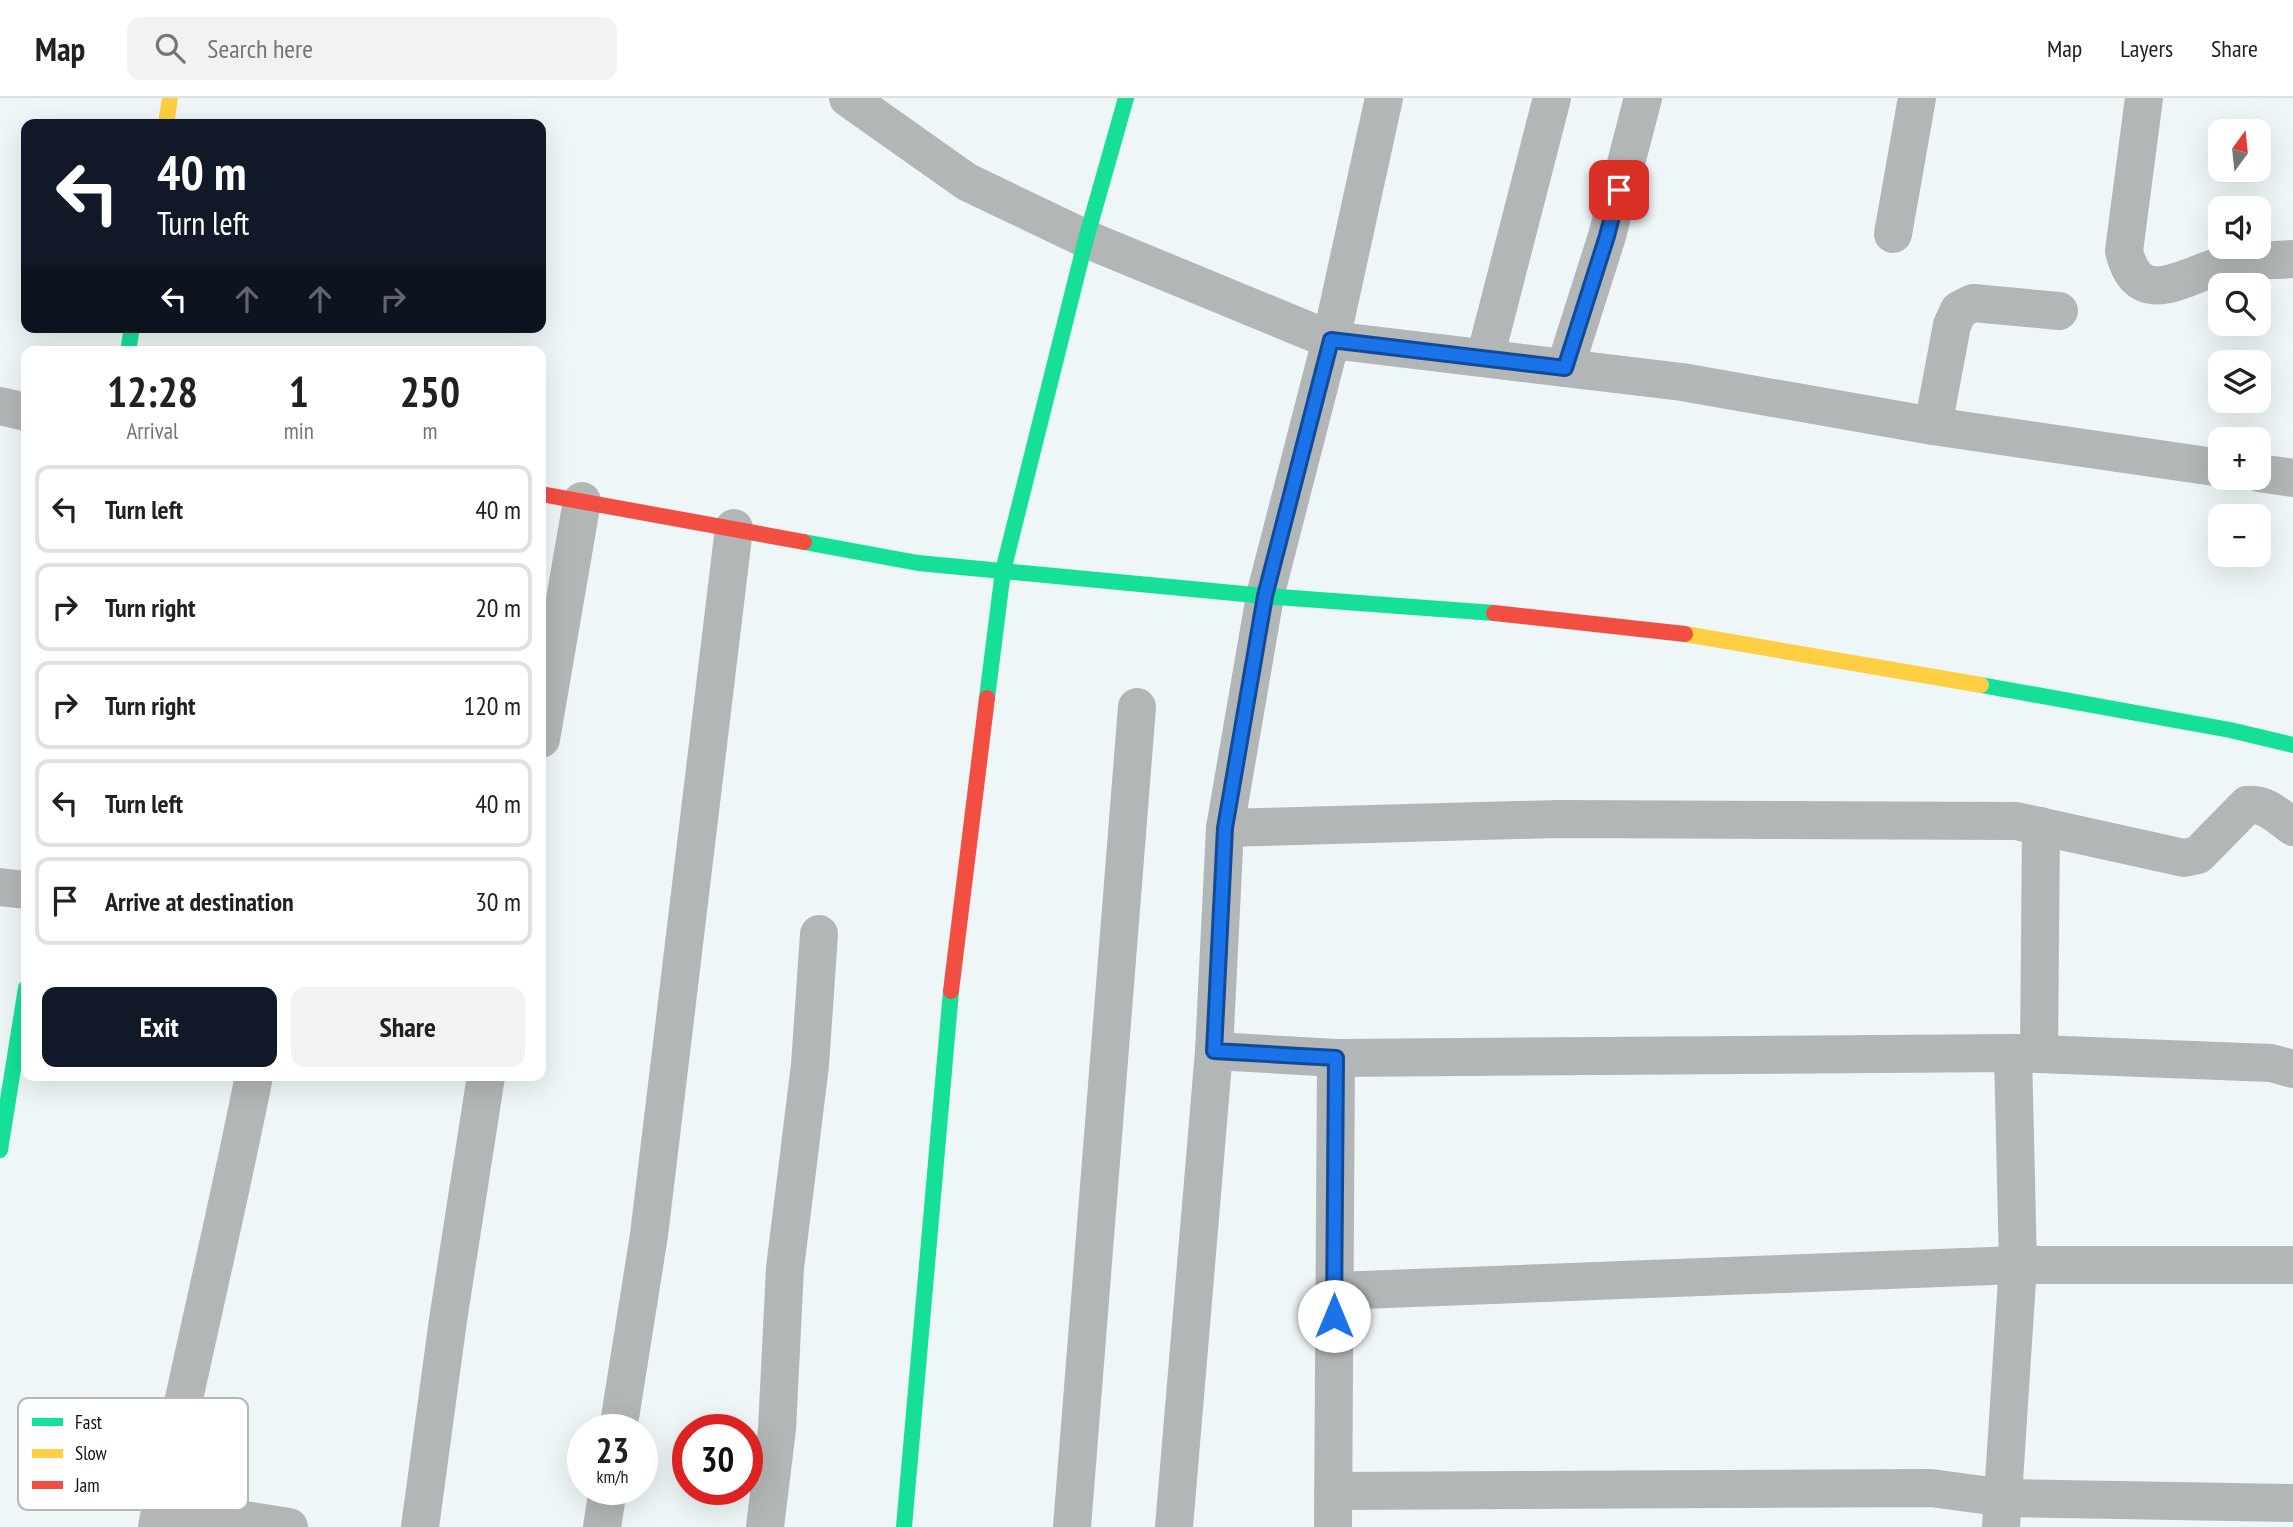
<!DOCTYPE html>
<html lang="en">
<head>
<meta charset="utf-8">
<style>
	body { margin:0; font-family:"PT Sans Narrow",sans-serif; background:#f2f2f2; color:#202124; height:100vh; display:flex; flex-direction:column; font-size:26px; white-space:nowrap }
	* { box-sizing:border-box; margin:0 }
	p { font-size:23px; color:#757577 }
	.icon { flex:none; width:38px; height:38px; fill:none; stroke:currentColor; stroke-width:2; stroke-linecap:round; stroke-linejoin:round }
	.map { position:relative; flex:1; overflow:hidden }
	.drawer { position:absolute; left:21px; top:248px; width:525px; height:735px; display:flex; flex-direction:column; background:#fff; border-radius:14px; box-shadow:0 7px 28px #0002 }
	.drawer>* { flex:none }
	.top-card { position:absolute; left:21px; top:21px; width:525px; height:214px; border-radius:14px; box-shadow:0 7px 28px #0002; background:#111827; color:#fff; overflow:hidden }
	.needle { width:46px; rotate:15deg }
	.tools { position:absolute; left:2208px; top:21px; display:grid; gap:14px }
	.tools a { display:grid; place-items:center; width:63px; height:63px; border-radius:14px; background:#fff; box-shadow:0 7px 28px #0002; font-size:35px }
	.speed { position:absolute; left:567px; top:1316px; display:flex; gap:14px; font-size:35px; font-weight:700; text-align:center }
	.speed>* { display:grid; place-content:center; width:91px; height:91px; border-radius:50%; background:#fff; box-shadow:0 7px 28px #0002; line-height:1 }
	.speed small { font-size:18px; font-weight:400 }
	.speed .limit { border:10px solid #d22; background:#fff; color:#111 }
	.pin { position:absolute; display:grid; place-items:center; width:60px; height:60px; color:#fff; margin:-30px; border-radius:14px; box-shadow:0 4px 10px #0006 }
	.me { position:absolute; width:77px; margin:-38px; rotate:0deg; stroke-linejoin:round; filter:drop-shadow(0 0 5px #0008) }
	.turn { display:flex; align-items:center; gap:24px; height:147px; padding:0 21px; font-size:32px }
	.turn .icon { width:91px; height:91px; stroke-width:2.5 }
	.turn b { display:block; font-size:49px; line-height:60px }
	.lanes { display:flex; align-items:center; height:66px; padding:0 21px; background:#0003; justify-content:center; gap:35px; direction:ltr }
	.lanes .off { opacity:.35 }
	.eta { display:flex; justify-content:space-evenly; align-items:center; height:119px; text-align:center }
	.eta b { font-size:42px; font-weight:700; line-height:49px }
	.action { display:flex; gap:14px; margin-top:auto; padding:14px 21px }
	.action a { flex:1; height:80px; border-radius:14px; background:#111827; color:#fff; font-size:28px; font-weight:700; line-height:80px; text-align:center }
	.action a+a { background:#f2f2f2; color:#202124 }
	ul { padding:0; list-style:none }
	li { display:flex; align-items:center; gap:21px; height:88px; margin:0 14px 10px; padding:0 7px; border:4px solid #e0e0e0; border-radius:14px }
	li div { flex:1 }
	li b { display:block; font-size:26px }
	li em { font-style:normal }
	header { display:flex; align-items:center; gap:42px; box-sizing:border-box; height:98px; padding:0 35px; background:#fff; border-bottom:2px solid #e0e0e0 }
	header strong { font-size:33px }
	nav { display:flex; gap:38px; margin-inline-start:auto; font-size:24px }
	.search { width:490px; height:63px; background:#f2f2f2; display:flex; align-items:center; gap:18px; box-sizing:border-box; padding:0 24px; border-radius:14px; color:#757577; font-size:26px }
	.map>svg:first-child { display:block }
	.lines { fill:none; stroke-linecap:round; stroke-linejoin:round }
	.street { stroke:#b2b6b7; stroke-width:38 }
	.fast { stroke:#16e098; stroke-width:16 }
	.slow { stroke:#ffcf43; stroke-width:16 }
	.jam { stroke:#f24e42; stroke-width:16 }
	.route-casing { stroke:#114b97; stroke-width:18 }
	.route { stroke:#1a73e8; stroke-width:12 }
	.key { fill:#fff; stroke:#b6b8b8; stroke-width:2 }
	.key-label { font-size:19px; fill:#0d1112 }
</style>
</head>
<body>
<header>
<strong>Map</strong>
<div class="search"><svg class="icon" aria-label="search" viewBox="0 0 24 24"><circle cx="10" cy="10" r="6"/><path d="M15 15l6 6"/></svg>Search here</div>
<nav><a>Map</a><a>Layers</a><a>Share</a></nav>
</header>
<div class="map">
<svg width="2293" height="1429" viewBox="0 0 2293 1429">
	<rect width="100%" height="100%" fill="#eef6f8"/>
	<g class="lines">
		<g class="street">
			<polyline points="848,0 967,84 1086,141 1331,242 1682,284 1933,328 2221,370"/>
			<path d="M2144 0 2124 153C2139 216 2188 175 2227 166 2248 161 2272 163 2293 161"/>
			<polyline points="1893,136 1917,0"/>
			<polyline points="1485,260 1552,0"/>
			<polyline points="1565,270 1607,138 1643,0"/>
			<polyline points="0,308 26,314"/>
			<polyline points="1933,328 1952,227 1959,212 1973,205 2059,213"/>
			<polyline points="2259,375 2293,380"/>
			<polyline points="541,641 582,403"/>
			<path d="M1225 730 1558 721 2016 723 2184 760 2198 757 2247 707C2266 705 2278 718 2293 729"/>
			<polyline points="0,789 26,792"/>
			<polyline points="1214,953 1336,960 2013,955 2271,965 2293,971"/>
			<polyline points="2039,956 2041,728"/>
			<polyline points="1335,1193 2018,1167 2293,1167"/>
			<polyline points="618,1332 649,1137 734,430"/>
			<polyline points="1333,1393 1931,1390 2005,1400 2293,1405"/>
			<polyline points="161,1409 289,1429"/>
			<path d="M157 1429C187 1278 224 1129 254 978"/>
			<polyline points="420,1429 448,1222 486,978"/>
			<polyline points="602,1429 608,1391"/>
			<polyline points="765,1429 777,1331 785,1170 810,967 819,836"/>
			<polyline points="1072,1429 1137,609"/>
			<polyline points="1174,1429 1214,953 1225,730 1265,498 1331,242 1384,0"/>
			<polyline points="1333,1429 1336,960"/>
			<polyline points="2001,1429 2018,1167 2013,955"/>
		</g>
		<g class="fast">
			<polyline points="128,254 132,229"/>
			<polyline points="804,444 918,465 1265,498 1494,515"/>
			<polyline points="1981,587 2230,632 2293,647"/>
			<polyline points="987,600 1003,473 1086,141 1126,0"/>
			<polyline points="0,1052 26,890"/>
			<polyline points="904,1429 951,893"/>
		</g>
		<g class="slow">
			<polyline points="166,26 170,0"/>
			<polyline points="1685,536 1981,587"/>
		</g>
		<g class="jam">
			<polyline points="541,396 804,444"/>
			<polyline points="1494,515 1685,536"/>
			<polyline points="951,893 987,600"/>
		</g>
	</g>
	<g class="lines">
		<g class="route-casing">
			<polyline id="route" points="1334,1218 1336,960 1214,953 1225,730 1265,498 1331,242 1565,270 1607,138 1619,92"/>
		</g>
		<use href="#route" class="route"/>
	</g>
	<rect x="18" y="1300" width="230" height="112" rx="10" class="key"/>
	<rect x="32" y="1320" width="31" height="8" fill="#16e098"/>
	<rect x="32" y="1351" width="31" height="9" fill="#ffcf43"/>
	<rect x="32" y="1383" width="31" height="8" fill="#f24e42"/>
	<g class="key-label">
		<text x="75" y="1331">Fast</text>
		<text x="75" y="1362">Slow</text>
		<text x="75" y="1394">Jam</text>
	</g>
</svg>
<div class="tools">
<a><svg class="needle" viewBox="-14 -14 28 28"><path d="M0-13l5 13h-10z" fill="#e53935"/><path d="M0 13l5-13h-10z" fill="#757577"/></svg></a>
<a><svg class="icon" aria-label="sound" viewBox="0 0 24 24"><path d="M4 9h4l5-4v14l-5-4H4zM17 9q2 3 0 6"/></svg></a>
<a><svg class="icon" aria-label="search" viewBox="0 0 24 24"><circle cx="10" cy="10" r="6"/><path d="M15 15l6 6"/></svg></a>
<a><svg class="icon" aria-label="layers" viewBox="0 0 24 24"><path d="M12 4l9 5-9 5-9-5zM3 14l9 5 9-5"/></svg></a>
<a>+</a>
<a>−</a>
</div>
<div class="speed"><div>23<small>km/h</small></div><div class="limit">30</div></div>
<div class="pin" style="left:1619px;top:92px;background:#d93025"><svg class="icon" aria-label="arrive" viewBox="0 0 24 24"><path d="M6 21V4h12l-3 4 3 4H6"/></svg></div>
<svg class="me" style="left:1334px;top:1218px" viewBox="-20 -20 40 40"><circle r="19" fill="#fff"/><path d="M0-13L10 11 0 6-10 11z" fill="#1a73e8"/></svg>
<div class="top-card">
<div class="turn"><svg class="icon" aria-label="left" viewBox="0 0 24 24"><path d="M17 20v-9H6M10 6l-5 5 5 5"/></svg><div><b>40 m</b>Turn left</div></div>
<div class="lanes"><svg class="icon" aria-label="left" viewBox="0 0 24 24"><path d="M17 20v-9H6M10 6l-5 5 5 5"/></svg><svg class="icon off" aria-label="ahead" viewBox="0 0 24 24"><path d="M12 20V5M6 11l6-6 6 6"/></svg><svg class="icon off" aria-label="ahead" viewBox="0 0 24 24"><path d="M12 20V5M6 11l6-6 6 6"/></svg><svg class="icon off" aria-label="right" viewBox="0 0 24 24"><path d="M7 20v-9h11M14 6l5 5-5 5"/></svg></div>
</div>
<section class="drawer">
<div class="eta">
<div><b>12:28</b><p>Arrival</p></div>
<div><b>1</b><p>min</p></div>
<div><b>250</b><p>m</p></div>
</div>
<ul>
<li><svg class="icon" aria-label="left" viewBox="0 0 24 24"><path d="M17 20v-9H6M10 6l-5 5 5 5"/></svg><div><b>Turn left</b></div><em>40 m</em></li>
<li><svg class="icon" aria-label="right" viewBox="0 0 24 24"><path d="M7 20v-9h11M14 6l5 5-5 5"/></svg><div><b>Turn right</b></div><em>20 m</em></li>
<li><svg class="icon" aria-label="right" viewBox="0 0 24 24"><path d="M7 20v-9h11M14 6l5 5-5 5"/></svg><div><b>Turn right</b></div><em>120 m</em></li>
<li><svg class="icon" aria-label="left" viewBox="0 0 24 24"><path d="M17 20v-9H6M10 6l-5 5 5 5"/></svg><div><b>Turn left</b></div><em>40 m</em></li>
<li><svg class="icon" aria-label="arrive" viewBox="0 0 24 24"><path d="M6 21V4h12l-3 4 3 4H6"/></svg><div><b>Arrive at destination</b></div><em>30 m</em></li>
</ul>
<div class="action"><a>Exit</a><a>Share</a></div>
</section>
</div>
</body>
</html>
